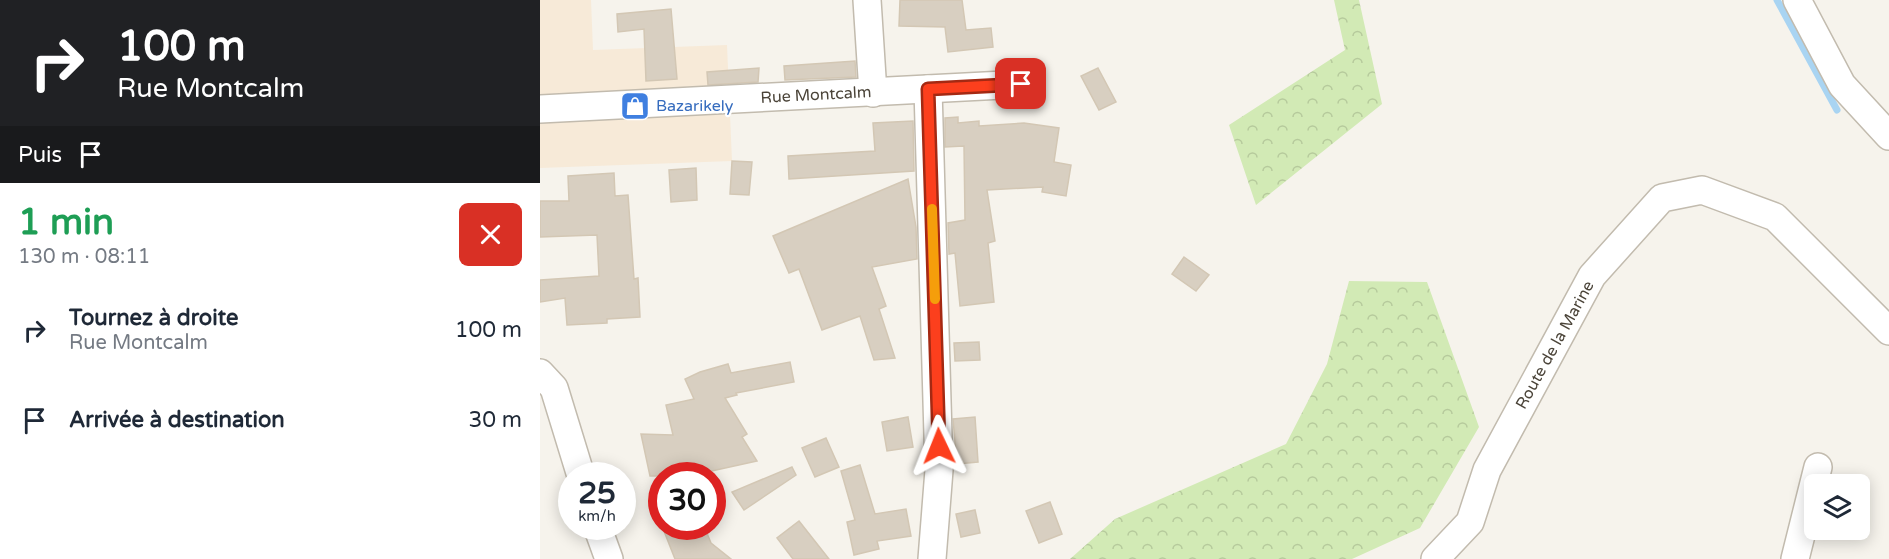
<!DOCTYPE html>
<html lang="fr">
<head>
<meta charset="utf-8">
<style>
	body { margin:0; font-family:"Varela Round",sans-serif; background:#f2f2f3; color:#1f2937; height:100vh; display:flex; flex-direction:column; font-size:22px; white-space:nowrap }
	* { box-sizing:border-box; margin:0 }
	p { font-size:20px; color:#747a83 }
	.icon { flex:none; width:33px; height:33px; fill:none; stroke:currentColor; stroke-width:2; stroke-linecap:round; stroke-linejoin:round }
	.map { position:relative; flex:1; overflow:hidden }
	.details { display:flex; flex-direction:column; background:#fff; width:540px }
	.details>* { flex:none }
	.banner { background:#202124; color:#fff; overflow:hidden }
	.controls { position:absolute; left:1264px; top:474px; display:grid; gap:12px }
	.controls a { display:grid; place-items:center; width:66px; height:66px; border-radius:9px; background:#fff; box-shadow:0 3px 15px #0003; font-size:30px }
	.speed { position:absolute; left:18px; top:462px; display:flex; gap:12px; font-size:30px; font-weight:700; text-align:center }
	.speed>* { display:grid; place-content:center; width:78px; height:78px; border-radius:50%; background:#fff; box-shadow:0 3px 15px #0003; line-height:1 }
	.speed small { font-size:15px; font-weight:400 }
	.speed .limit { border:9px solid #d22; background:#fff; color:#111 }
	.pin { position:absolute; display:grid; place-items:center; width:51px; height:51px; color:#fff; margin:-26px; border-radius:12px; box-shadow:0 3px 9px #0006 }
	.me { position:absolute; width:66px; margin:-33px; rotate:358deg; stroke-linejoin:round; filter:drop-shadow(0 0 4px #0008) }
	.turn { display:flex; align-items:center; gap:21px; height:126px; padding:0 18px; font-size:27px }
	.turn .icon { width:78px; height:78px; stroke-width:2.5 }
	.turn b { display:block; font-size:42px; line-height:51px }
	.then { display:flex; align-items:center; height:57px; padding:0 18px; background:#0003; gap:12px; font-size:22px }
	.round { display:grid; place-items:center; flex:none; width:63px; height:63px; border-radius:9px; background:#f2f2f3 }
	.headline { display:flex; align-items:center; justify-content:space-between; height:102px; padding:0 18px }
	h1 { font-size:36px; font-weight:700; line-height:45px; color:#1e9e55 }
	ul { padding:0; list-style:none }
	li { display:flex; align-items:center; gap:18px; height:90px; padding:0 18px }
	li div { flex:1 }
	li b { display:block; font-size:22px }
	li em { font-style:normal }
	main { display:flex; flex:1; min-height:0 }
	.map>svg:first-child { display:block }
	.commercial { fill:#f7ead8 }
	.forest { fill:url(#forest-crowns) }
	.lines { fill:none; stroke-linecap:round; stroke-linejoin:round }
	.stream { stroke:#a9d4f2; stroke-width:7 }
	.building { fill:#d8cfc1; stroke:#d3c7b4; stroke-width:1.5 }
	.minor-casing { stroke:#c2bbae; stroke-width:30 }
	.minor { stroke:#fff; stroke-width:27 }
	.route-casing { stroke:#a42913; stroke-width:15 }
	.route { stroke:#fc3f1d; stroke-width:10 }
	.slow { stroke:#f59e0b; stroke-width:10 }
	.labels { text-anchor:middle; dominant-baseline:central; stroke-width:4.5; stroke-linejoin:round; paint-order:stroke }
	.street-label { font-size:16px; fill:#4b4439; stroke:#fff }
	.shop-label { font-size:16px; fill:#366cbe; stroke:#fff; text-anchor:start }
</style>
</head>
<body>
<main>
<section class="details">
<div class="banner">
<div class="turn"><svg class="icon" aria-label="right" viewBox="0 0 24 24"><path d="M7 20v-9h11M14 6l5 5-5 5"/></svg><div><b>100 m</b>Rue Montcalm</div></div>
<div class="then">Puis<svg class="icon" aria-label="arrive" viewBox="0 0 24 24"><path d="M6 21V4h12l-3 4 3 4H6"/></svg></div>
</div>
<div class="headline"><div><h1>1 min</h1><p>130 m · 08:11</p></div><a class="round" style="background:#d93025;color:#fff"><svg class="icon" aria-label="close" viewBox="0 0 24 24"><path d="M6 6l12 12M18 6L6 18"/></svg></a></div>
<ul>
<li><svg class="icon" aria-label="right" viewBox="0 0 24 24"><path d="M7 20v-9h11M14 6l5 5-5 5"/></svg><div><b>Tournez à droite</b><p>Rue Montcalm</p></div><em>100 m</em></li>
<li><svg class="icon" aria-label="arrive" viewBox="0 0 24 24"><path d="M6 21V4h12l-3 4 3 4H6"/></svg><div><b>Arrivée à destination</b></div><em>30 m</em></li>
</ul>
</section>
<div class="map">
<svg width="1349" height="559" viewBox="0 0 1349 559">
	<defs>
		<pattern id="forest-crowns" width="20" height="18" patternUnits="userSpaceOnUse" patternTransform="scale(1.5)"><rect width="20" height="18" fill="#d2eab5"/><path d="M2 6a3 3 0 1 1 6 0M12 15a3 3 0 1 1 6 0" fill="none" stroke="#b6ca9c"/></pattern>
	</defs>
	<rect width="100%" height="100%" fill="#f6f3ec"/>
	<polygon class="commercial" points="0,0 51,0 53,50 187,45 192,161 0,168"/>
	<g class="forest">
		<polygon points="794,0 819,0 842,104 716,205 689,125 805,50"/>
		<polygon points="809,281 887,282 939,427 880,528 812,559 530,559 575,519 746,444 787,364"/>
	</g>
	<g class="lines">
		<polyline class="stream" points="1237,0 1297,110"/>
	</g>
	<g class="building">
		<polygon points="360,0 422,0 426,30 451,28 453,47 408,52 405,27 359,26"/>
		<polygon points="131,9 137,79 106,81 104,29 78,32 77,14"/>
		<polygon points="315,61 316,77 245,80 244,66"/>
		<polygon points="219,68 218,82 168,85 167,72"/>
		<polygon points="558,68 576,102 559,110 541,76"/>
		<polygon points="418,117 418,123 439,121 439,126 484,123 519,128 514,162 531,165 526,196 502,192 503,187 447,190 455,241 448,243 454,302 420,306 415,253 409,254 408,223 425,220 424,146 405,147 405,118"/>
		<polygon points="373,121 374,171 249,179 248,156 335,151 333,123"/>
		<polygon points="192,161 212,162 209,195 190,194"/>
		<polygon points="156,168 157,200 131,202 129,170"/>
		<polygon points="74,173 75,196 88,195 94,279 98,278 100,317 67,319 67,323 27,325 25,298 0,302 0,280 59,276 57,235 0,237 0,201 29,201 28,176"/>
		<polygon points="368,179 376,227 377,259 332,267 346,306 339,309 355,358 334,360 320,316 282,330 259,269 249,273 233,236"/>
		<polygon points="644,257 669,275 656,291 632,274"/>
		<polygon points="439,342 440,360 415,361 414,343"/>
		<polygon points="250,362 254,382 196,393 197,395 185,398 207,434 202,437 217,461 149,476 110,476 101,434 133,435 126,405 154,399 145,379 160,372 188,364 191,373"/>
		<polygon points="368,417 373,447 347,451 342,422"/>
		<polygon points="435,417 438,462 417,464 413,419"/>
		<polygon points="286,438 299,467 275,477 262,448"/>
		<polygon points="320,465 335,514 366,509 371,536 337,541 339,549 314,555 307,522 315,520 301,471"/>
		<polygon points="252,467 256,475 204,510 192,492"/>
		<polygon points="510,502 522,534 499,543 486,511"/>
		<polygon points="435,510 440,533 421,537 416,514"/>
		<polygon points="259,521 289,559 253,559 237,538"/>
		<polygon points="122,526 164,526 171,543 191,559 135,559"/>
	</g>
	<g class="lines">
		<g class="minor-casing">
			<g id="minor">
				<polyline points="327,0 333,93"/>
				<polyline points="1257,0 1302,85 1349,136"/>
				<polyline points="388,89 399,470 392,559"/>
				<polyline points="0,109 481,84"/>
				<polyline points="0,373 14,388 41,476"/>
				<polyline points="57,526 69,559"/>
				<polyline points="895,559 930,522 947,470 1052,276 1122,198 1162,190 1235,217 1349,331"/>
				<polyline points="1255,559 1278,467"/>
			</g>
		</g>
		<use href="#minor" class="minor"/>
	</g>
	<g class="lines">
		<g class="route-casing">
			<polyline id="route" points="399,446 388,89 481,84"/>
		</g>
		<use href="#route" class="route"/>
		<polyline class="slow" points="392,209 395,299"/>
	</g>
	<defs>
		<g id="shop-square" transform="scale(1.5)"><rect x="-9" y="-9" width="18" height="18" rx="4" fill="#3f7fe0" stroke="#fff"/><path d="M-5-2.5h2.3a2.7 3.5 0 0 1 5.4 0H5L5.5 6h-11ZM-1.5-2.5h3a1.5 2.3 0 0 0-3 0Z" fill="#fff"/></g>
	</defs>
	<g fill-rule="evenodd">
		<use href="#shop-square" x="95" y="106"/>
	</g>
	<g class="labels">
		<g class="street-label">
			<text transform="translate(276 95) rotate(-3)">Rue Montcalm</text>
			<text transform="translate(1015 345) rotate(-61)">Route de la Marine</text>
		</g>
		<g class="shop-label">
			<text x="116" y="106">Bazarikely</text>
		</g>
	</g>
</svg>
<div class="controls">
<a><svg class="icon" aria-label="layers" viewBox="0 0 24 24"><path d="M12 4l9 5-9 5-9-5zM3 14l9 5 9-5"/></svg></a>
</div>
<div class="speed"><div>25<small>km/h</small></div><div class="limit">30</div></div>
<div class="pin" style="left:481px;top:84px;background:#d93025"><svg class="icon" aria-label="arrive" viewBox="0 0 24 24"><path d="M6 21V4h12l-3 4 3 4H6"/></svg></div>
<svg class="me" style="left:399px;top:446px" viewBox="-20 -20 40 40"><path d="M0-17L14 15 0 8-14 15z" fill="#fc3f1d" stroke="#fff" stroke-width="4"/></svg>
</div>
</main>
</body>
</html>
